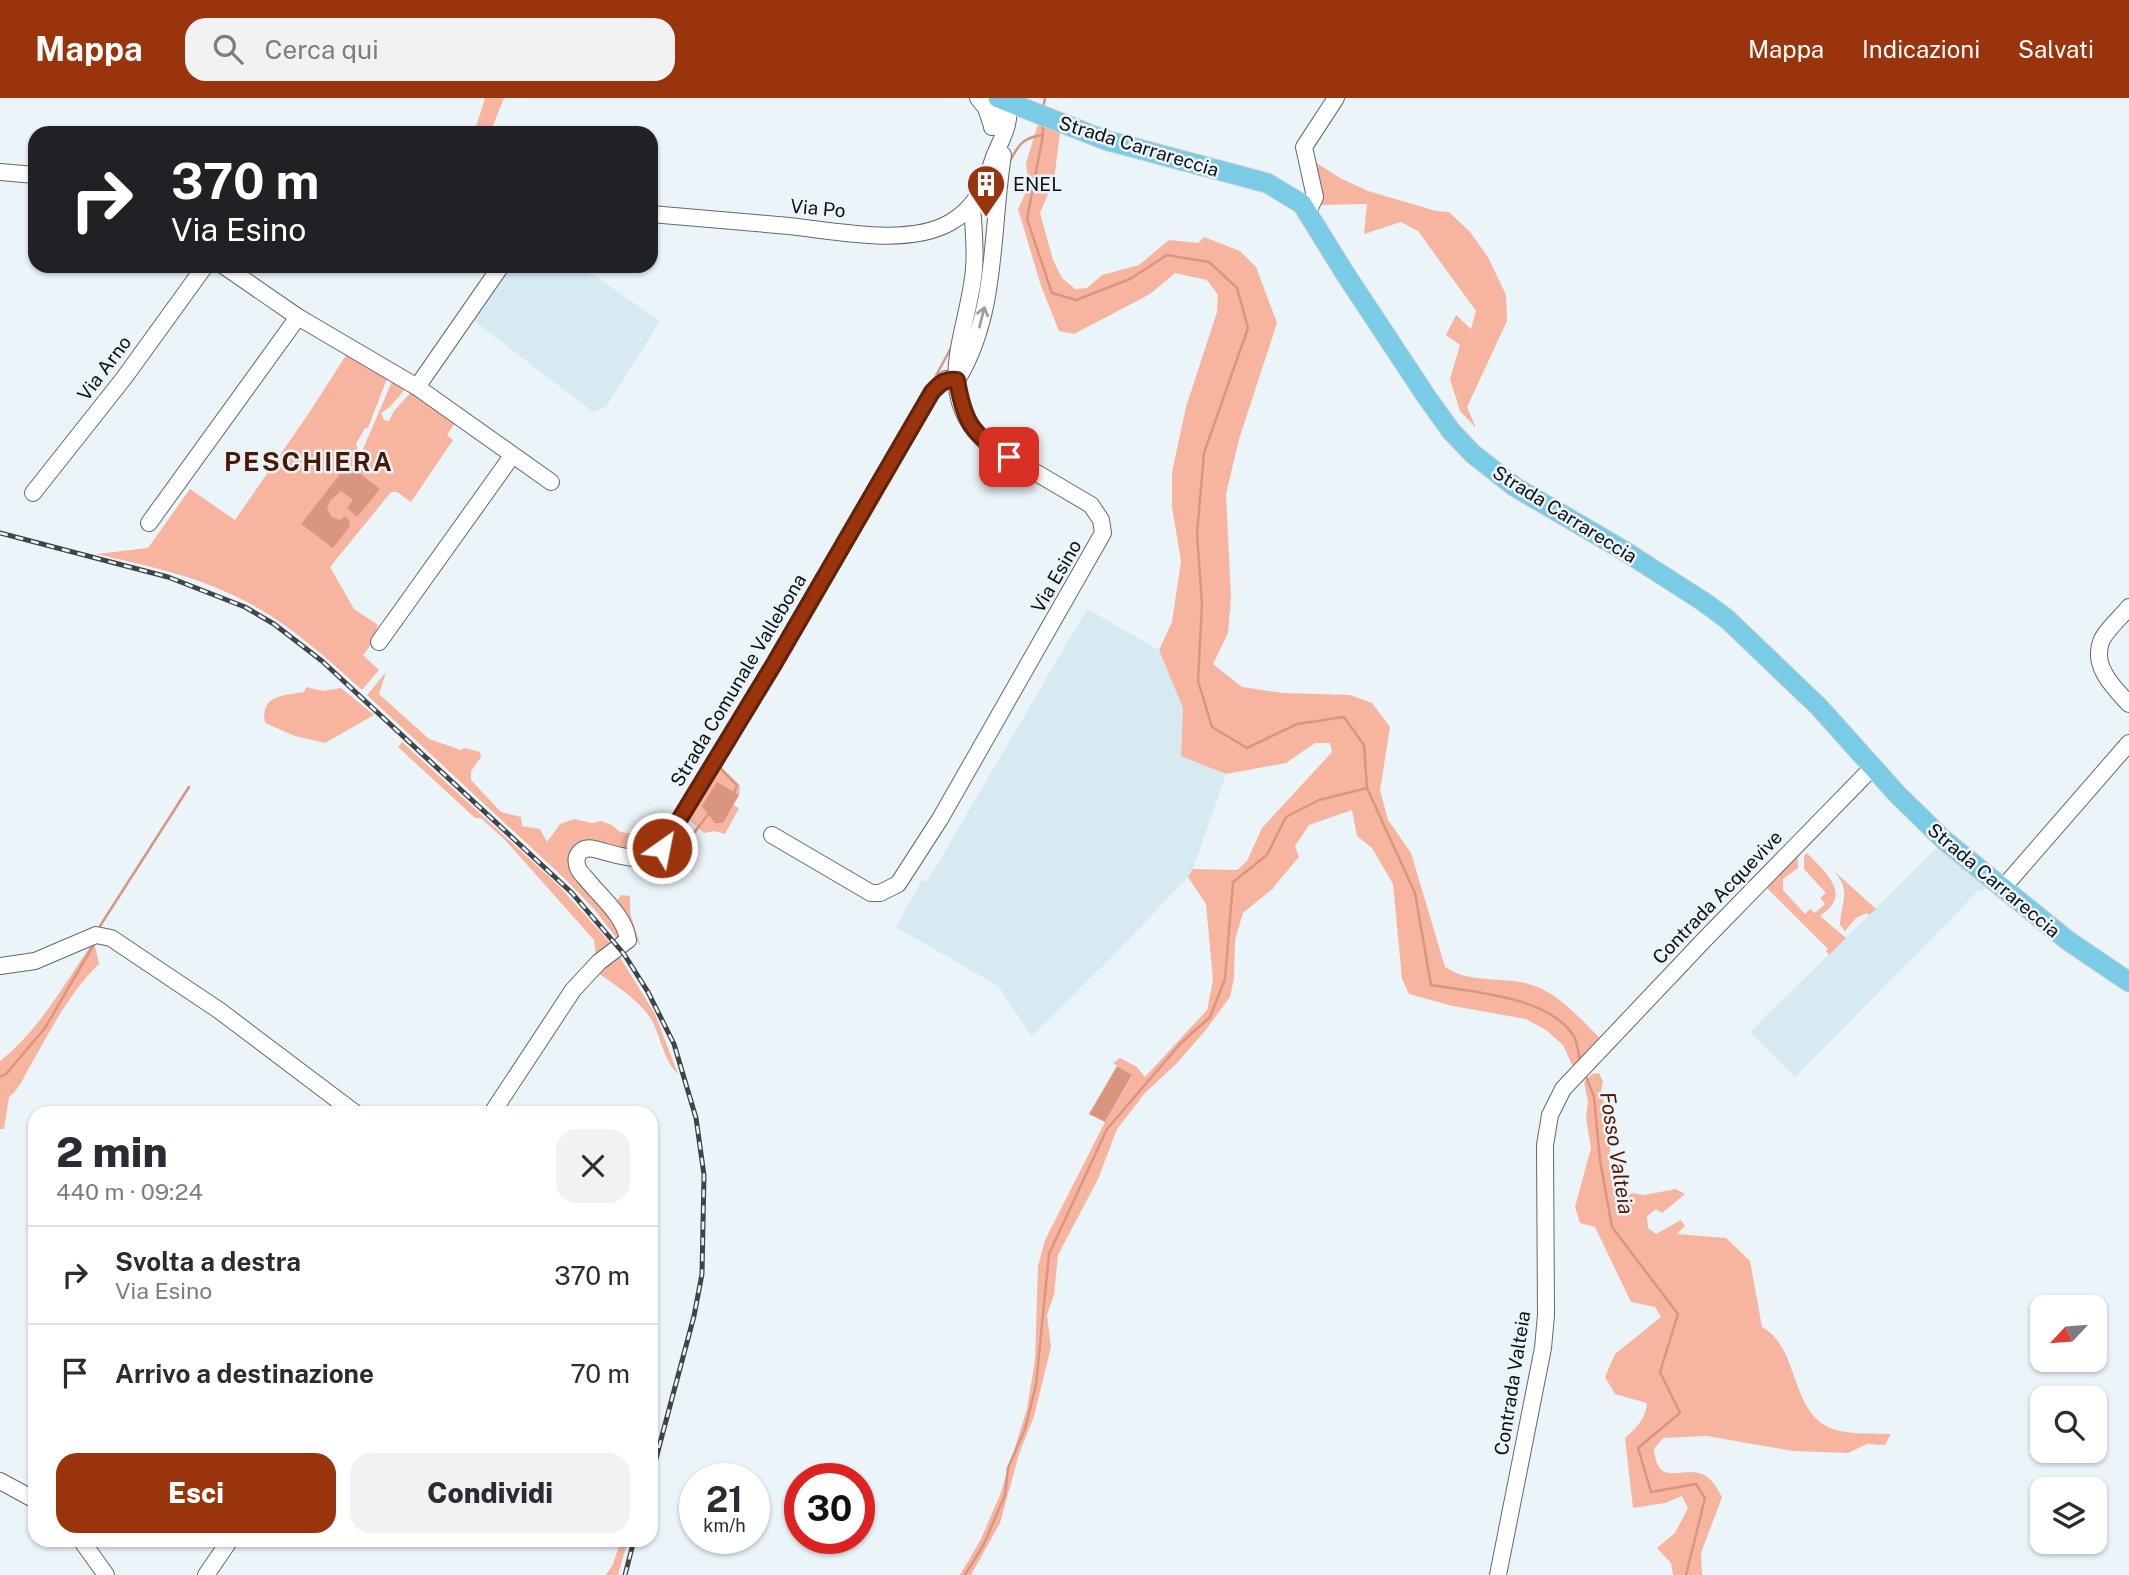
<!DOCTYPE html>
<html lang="it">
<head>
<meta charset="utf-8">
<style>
	body { margin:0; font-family:"Public Sans",sans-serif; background:#f2f2f3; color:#2b2b33; height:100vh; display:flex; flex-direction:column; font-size:26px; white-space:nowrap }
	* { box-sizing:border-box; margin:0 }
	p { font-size:23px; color:#7c7c81 }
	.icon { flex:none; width:38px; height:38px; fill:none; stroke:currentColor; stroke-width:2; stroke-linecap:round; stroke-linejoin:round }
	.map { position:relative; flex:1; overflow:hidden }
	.panel { position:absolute; left:28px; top:1008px; width:630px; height:441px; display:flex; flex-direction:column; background:#fff; border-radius:21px; box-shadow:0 2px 5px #0004 }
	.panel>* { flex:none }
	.hud { position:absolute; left:28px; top:28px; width:630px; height:147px; border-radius:21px; box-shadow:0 2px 5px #0004; background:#202124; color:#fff; overflow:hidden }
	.needle { width:46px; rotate:244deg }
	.buttons { position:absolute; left:2030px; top:1197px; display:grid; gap:14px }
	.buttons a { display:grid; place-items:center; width:77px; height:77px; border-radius:14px; background:#fff; box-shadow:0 2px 5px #0004; font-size:35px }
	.speed { position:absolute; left:679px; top:1365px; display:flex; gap:14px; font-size:35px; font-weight:700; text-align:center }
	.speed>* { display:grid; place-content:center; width:91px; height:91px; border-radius:50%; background:#fff; box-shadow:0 2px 5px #0004; line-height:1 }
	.speed small { font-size:18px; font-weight:400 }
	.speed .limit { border:10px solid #d22; background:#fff; color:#111 }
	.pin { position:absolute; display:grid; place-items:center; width:60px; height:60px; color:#fff; margin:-30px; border-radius:14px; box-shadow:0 4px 10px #0006 }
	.me { position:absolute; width:77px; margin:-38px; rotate:33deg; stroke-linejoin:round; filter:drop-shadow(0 0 5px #0008) }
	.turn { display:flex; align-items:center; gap:24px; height:147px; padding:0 28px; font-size:32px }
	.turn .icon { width:91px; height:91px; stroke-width:2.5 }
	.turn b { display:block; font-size:49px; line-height:60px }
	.round { display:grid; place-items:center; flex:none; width:74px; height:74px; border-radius:21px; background:#f2f2f3 }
	.headline { display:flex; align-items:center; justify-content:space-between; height:119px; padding:0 28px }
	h1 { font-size:42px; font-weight:800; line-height:52px }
	.action { display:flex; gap:14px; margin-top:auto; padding:14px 28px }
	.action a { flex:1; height:80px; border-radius:21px; background:#9a340c; color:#fff; font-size:28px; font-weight:800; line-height:80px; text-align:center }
	.action a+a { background:#f2f2f3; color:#2b2b33 }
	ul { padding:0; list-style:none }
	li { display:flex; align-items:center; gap:21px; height:98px; padding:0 28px; border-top:2px solid #e1e1e2 }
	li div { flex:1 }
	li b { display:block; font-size:26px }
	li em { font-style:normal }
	header { display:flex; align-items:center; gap:42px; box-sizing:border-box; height:98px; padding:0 35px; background:#9a340c; color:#fff }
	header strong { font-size:33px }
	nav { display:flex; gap:38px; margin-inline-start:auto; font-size:24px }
	.search { width:490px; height:63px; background:#f2f2f3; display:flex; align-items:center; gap:18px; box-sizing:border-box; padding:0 24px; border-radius:21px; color:#7c7c81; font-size:26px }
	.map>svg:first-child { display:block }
	.built { fill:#d7e9f1 }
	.green { fill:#f7b5a0 }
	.water { fill:#d99580 }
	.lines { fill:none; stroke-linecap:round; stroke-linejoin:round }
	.stream { stroke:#d99580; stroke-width:2.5 }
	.minor-casing { stroke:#616a6e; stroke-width:18 }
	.major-casing { stroke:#cecfcf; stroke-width:21 }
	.minor { stroke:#fff; stroke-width:16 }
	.major { stroke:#7acbe5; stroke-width:19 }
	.rail-casing { stroke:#3f4446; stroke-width:5 }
	.rail { stroke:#eaf4f9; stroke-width:2.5; stroke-dasharray:8; stroke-linecap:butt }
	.oneway { stroke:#9e9fa0 }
	.route-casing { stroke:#642208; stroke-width:18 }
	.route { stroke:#9a340c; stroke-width:12 }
	.labels { text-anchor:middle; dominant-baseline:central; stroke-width:5; stroke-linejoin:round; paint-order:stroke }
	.street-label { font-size:19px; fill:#0c1011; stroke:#eaf4f9 }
	.poi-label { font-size:19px; fill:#0c1011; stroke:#eaf4f9; text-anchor:start }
	.water-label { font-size:21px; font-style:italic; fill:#521602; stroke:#eaf4f9 }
	.district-label { font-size:26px; font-weight:bold; letter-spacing:2px; fill:#491807; stroke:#eaf4f9 }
</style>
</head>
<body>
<header>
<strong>Mappa</strong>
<div class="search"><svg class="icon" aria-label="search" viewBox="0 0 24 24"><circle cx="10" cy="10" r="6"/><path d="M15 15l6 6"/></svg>Cerca qui</div>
<nav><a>Mappa</a><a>Indicazioni</a><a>Salvati</a></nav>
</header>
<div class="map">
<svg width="2129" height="1477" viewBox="0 0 2129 1477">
	<rect width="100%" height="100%" fill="#eaf4f9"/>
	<g class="built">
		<polygon points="510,168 580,168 660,223 606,309 593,314 472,221"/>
		<polygon points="1087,511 1159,552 1183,610 1181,657 1226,676 1193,771 1188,779 1111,860 1032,938 998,888 896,829 922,782 927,784"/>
		<polygon points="1941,746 1993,790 1978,793 1795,979 1750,934"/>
	</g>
	<g class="green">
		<polygon points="485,0 504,0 490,35 474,35"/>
		<path d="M1038 26 1060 34 1054 82 1040 115 1053 162 1062 180 1075 191 1087 190 1102 177 1139 167 1169 142 1198 145 1204 139 1240 153 1256 169 1277 225 1239 341 1226 396 1231 499 1228 535 1213 566 1242 589 1283 595 1350 597 1372 605 1390 629 1380 692 1388 722 1411 755 1445 869C1468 885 1498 879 1525 885 1557 892 1580 921 1603 943L1574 971 1563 947 1546 932 1526 921 1453 908 1409 896 1402 881 1393 786 1372 750 1357 738 1352 712 1309 727 1295 748 1299 759 1271 792 1243 815 1235 842 1234 880 1230 899 1205 933 1176 966 1145 995 1117 1031 1098 1081 1058 1157 1054 1197 1047 1217 1051 1249 1034 1318 1019 1356 1000 1425 971 1477H960L981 1441 1000 1397 1027 1311 1035 1262 1038 1168 1045 1142 1105 1024 1132 978 1113 965 1120 960 1137 969 1145 979 1207 912 1213 882 1206 806 1188 779 1193 771 1237 772 1247 763 1262 730 1332 654 1330 645H1315L1286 665 1226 676 1181 658 1183 610 1159 552 1172 524 1181 463 1172 409V374L1186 309 1217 214 1218 197 1207 182 1175 175 1150 196 1074 236 1059 233 1041 188 1018 111 1029 88 1026 65Z"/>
		<polygon points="1312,62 1340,80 1368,93 1436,113 1449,114 1470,134 1488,159 1506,197 1507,223 1467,309 1476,330 1460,313 1450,281 1460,247 1446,237 1456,217 1471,231 1476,213 1418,133 1401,124 1364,136 1367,106 1320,107"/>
		<path d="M348 254 388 278 368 330H365L356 346 360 358 393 281 406 290 390 309 381 315 384 322 389 323 394 313 412 293 455 325 447 337 453 342 411 404 397 394H391L330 469 354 511 378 527 373 544 363 557 379 572 362 592C325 559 286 523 241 501 196 478 145 467 96 456L148 450 190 391 235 422 309 315Z"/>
		<path d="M386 574 379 596 429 641 461 652 465 650 480 654 481 659 471 673V682L501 714 521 719 522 728 540 731 547 744 560 726 574 721 592 725 601 723 612 727 620 734 659 739 679 708C674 718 668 735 660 742 641 759 597 752 573 752L621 835 618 842 595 812 565 781 367 597Z"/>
		<path d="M306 589 323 593 341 590 374 617 325 645 295 638 265 625C260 597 282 598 304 594Z"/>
		<polygon points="402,644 558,787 613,848 596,859 594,842 506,743 481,720 475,720 398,649"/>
		<polygon points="719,667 740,688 739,697 717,685 723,725 733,707 739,710 725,736 714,733 704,735 686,719"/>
		<path d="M1797 750 1798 770 1783 781V792L1805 816 1810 811 1815 815 1825 806 1820 800 1826 795 1804 771V758L1807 755C1826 775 1853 796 1820 818L1846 840 1829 857 1826 853 1828 851 1763 786Z"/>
		<path d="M1834 773 1876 811 1869 817 1867 815 1856 820 1845 833 1840 827C1841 804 1852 794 1834 773Z"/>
		<polygon points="621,797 630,798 630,815 641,849 614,806"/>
		<path d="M94 843 99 866C71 893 52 929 33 963 25 975 21 990 9 999L4 1031H0V963C39 933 66 883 94 843Z"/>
		<path d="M618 856 655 916 678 976C663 962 661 938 651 921 638 901 616 888 597 874Z"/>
		<path d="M1599 975 1603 984 1600 997 1606 1007 1604 1019 1613 1037C1607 1060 1607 1080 1620 1100L1633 1095 1644 1097 1676 1091 1685 1096 1662 1115 1656 1111 1647 1118 1648 1130 1656 1136 1681 1122 1685 1128 1677 1136 1726 1140 1750 1163 1762 1229C1801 1250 1789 1319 1836 1332 1853 1337 1874 1335 1891 1336L1885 1347 1867 1346 1848 1355 1793 1353 1707 1338 1663 1340 1654 1351C1658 1392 1683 1366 1704 1377 1713 1382 1717 1390 1722 1399L1701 1455 1702 1477H1673L1671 1465 1657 1450 1675 1435 1688 1410 1682 1398 1665 1405 1633 1410 1625 1340C1636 1330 1646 1321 1647 1305L1615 1296 1605 1279 1615 1256 1661 1219 1655 1209 1631 1204 1595 1129 1580 1125 1575 1109 1591 1050 1586 1020 1588 1003 1584 984 1592 976Z"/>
		<polygon points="621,1442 628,1442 618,1477 606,1477 613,1466"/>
	</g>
	<g class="water">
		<polygon points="353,370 380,391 357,419 347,410 353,402 341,393 330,403 327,411 332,419 340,422 345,418 349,422 350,428 333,450 301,426 344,371 348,373"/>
		<polygon points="717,684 739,697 723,725 715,725 702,708"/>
		<polygon points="1117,968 1132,977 1105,1024 1089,1016"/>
	</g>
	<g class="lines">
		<g class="stream">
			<polyline points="1043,11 1045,0"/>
			<path d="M1010 63C1019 46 1023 40 1042 37"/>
			<polyline points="932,285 952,248"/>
			<polyline points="720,670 737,687 734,695"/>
			<polyline points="717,674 736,644"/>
			<path d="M1367 690 1415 795 1431 887C1473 894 1549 899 1573 937 1578 944 1578 955 1580 963"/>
			<polyline points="693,736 710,714"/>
			<polyline points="664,762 669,752"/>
			<polyline points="100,828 189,689"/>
			<polyline points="1585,976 1594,999 1600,1062 1612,1129 1678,1216 1660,1274 1680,1315 1638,1350 1651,1394 1696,1386 1705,1400 1686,1477"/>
			<polyline points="0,979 6,976 45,930 94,846"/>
			<polyline points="965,1477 984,1446 1005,1397 1008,1370 1025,1331 1036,1287 1049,1156 1107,1031 1181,945 1210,919 1225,881 1233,784 1267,757 1286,719 1319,702 1367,690 1364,647 1344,619 1297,626 1247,650 1212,629 1198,583 1202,506 1197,436 1204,355 1248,230 1237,190 1209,164 1167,157 1130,181 1076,202 1052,195 1027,121 1043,37 1043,24"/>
		</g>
		<g class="minor-casing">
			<g id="minor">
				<polyline points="978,0 986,10 992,28"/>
				<polyline points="0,74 35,77"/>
				<polyline points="1308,114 1315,99 1304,49 1336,0"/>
				<path d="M651 116C697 120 743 124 789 128 836 133 909 149 951 124 978 108 985 86 994 59 1002 39 1012 26 1007 4 994 8 994 17 992 29"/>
				<polyline points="224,168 298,219 417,289 551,384"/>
				<path d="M957 282C998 216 991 131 1003 57"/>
				<polyline points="417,289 501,168"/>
				<polyline points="33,395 124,280 205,168"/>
				<polyline points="149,425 298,219"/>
				<path d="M2129 509C2122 518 2104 534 2101 544 2092 569 2114 590 2129 606"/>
				<polyline points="379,544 512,358"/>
				<path d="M772 737 871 795H880L898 786 940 721 1103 435 1101 422 1091 407 989 347C929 296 969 234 974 171 976 149 973 127 972 106"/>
				<polyline points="2002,791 2129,645"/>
				<polyline points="0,868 35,863 96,837 111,840 220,913 355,1015"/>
				<path d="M492 1015 573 892 599 864 628 842C625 819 602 800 588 783 585 779 580 775 578 770 573 757 582 748 594 751 619 757 641 768 662 750L774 566 932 294 946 281 957 282"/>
				<polyline points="0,1383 35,1402"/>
				<polyline points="81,1442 106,1477"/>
				<polyline points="206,1477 230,1442"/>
				<polyline points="1498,1477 1543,1250 1546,1217 1545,1047 1550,1017 1563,991 1705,841 1873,669"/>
			</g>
		</g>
		<g class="major-casing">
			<polyline id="major" points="998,0 1105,42 1267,85 1302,106 1346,177 1426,298 1451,333 1473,356 1515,389 1623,452 1704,504 1727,521 1819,609 1897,696 1944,742 2067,842 2129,884"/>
		</g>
		<use href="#minor" class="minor"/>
		<use href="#major" class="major"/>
		<g class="rail-casing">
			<g id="rail">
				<polyline points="0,435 168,479 245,509 274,526 322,563 572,795 624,856 648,894 674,946 696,1020 704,1077 702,1176 694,1218 651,1379"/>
				<polyline points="625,1477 634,1442"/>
			</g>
		</g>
		<use href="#rail" class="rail"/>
	</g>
	<defs><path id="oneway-shaft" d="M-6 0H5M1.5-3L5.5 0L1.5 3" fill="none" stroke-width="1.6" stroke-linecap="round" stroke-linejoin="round" transform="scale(1.75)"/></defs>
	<use class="oneway" href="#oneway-shaft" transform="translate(982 219) rotate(-76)"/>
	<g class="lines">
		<g class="route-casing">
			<path id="route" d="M662 750 774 566 932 294C940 285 945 281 957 282 964 324 972 337 1009 359"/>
		</g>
		<use href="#route" class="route"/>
	</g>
	<defs>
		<g id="building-pin" transform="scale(2.0125)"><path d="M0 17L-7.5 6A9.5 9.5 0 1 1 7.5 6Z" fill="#9a340c" stroke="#eaf4f9"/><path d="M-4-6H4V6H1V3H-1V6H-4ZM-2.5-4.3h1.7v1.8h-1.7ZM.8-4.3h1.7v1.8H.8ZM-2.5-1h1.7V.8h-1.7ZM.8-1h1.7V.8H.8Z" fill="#fff"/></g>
	</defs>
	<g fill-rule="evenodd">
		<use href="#building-pin" x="986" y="86"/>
	</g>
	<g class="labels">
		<g class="street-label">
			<text transform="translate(1139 48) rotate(17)">Strada Carrareccia</text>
			<text transform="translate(818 110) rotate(5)">Via Po</text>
			<text transform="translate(104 270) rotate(-53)">Via Arno</text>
			<text transform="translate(1565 416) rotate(32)">Strada Carrareccia</text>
			<text transform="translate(1056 478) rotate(-60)">Via Esino</text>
			<text transform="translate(738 582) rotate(-59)">Strada Comunale Vallebona</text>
			<text transform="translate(1994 782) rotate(40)">Strada Carrareccia</text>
			<text transform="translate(1717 799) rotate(-46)">Contrada Acquevive</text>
			<text transform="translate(1512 1285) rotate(-81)">Contrada Valteia</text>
		</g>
		<g class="poi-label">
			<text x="1013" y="86">ENEL</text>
		</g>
		<g class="water-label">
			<text transform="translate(1617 1055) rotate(81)">Fosso Valteia</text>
		</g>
		<g class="district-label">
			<text x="309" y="363">PESCHIERA</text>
		</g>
	</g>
</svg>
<div class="buttons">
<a><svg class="needle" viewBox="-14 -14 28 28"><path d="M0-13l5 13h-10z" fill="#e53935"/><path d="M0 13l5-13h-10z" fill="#7c7c81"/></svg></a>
<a><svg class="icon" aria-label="search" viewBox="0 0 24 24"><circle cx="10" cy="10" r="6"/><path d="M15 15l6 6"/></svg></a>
<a><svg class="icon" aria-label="layers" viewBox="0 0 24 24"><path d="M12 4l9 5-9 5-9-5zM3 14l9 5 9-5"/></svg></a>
</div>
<div class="speed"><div>21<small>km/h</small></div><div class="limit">30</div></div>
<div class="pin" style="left:1009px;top:359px;background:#d93025"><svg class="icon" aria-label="arrive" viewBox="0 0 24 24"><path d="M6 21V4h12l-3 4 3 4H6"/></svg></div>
<svg class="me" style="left:662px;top:750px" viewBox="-20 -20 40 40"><circle r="17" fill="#9a340c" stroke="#fff" stroke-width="3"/><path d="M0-11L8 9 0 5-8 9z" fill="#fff"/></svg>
<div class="hud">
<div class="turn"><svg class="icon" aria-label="right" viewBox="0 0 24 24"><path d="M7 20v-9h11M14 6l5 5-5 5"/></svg><div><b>370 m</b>Via Esino</div></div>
</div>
<section class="panel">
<div class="headline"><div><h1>2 min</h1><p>440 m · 09:24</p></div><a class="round"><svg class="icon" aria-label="close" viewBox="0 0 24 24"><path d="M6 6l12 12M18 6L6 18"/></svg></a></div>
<ul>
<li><svg class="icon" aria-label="right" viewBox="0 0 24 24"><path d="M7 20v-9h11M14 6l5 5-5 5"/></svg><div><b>Svolta a destra</b><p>Via Esino</p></div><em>370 m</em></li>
<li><svg class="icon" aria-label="arrive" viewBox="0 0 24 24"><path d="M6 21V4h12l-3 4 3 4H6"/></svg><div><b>Arrivo a destinazione</b></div><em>70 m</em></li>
</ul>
<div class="action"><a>Esci</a><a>Condividi</a></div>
</section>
</div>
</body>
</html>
